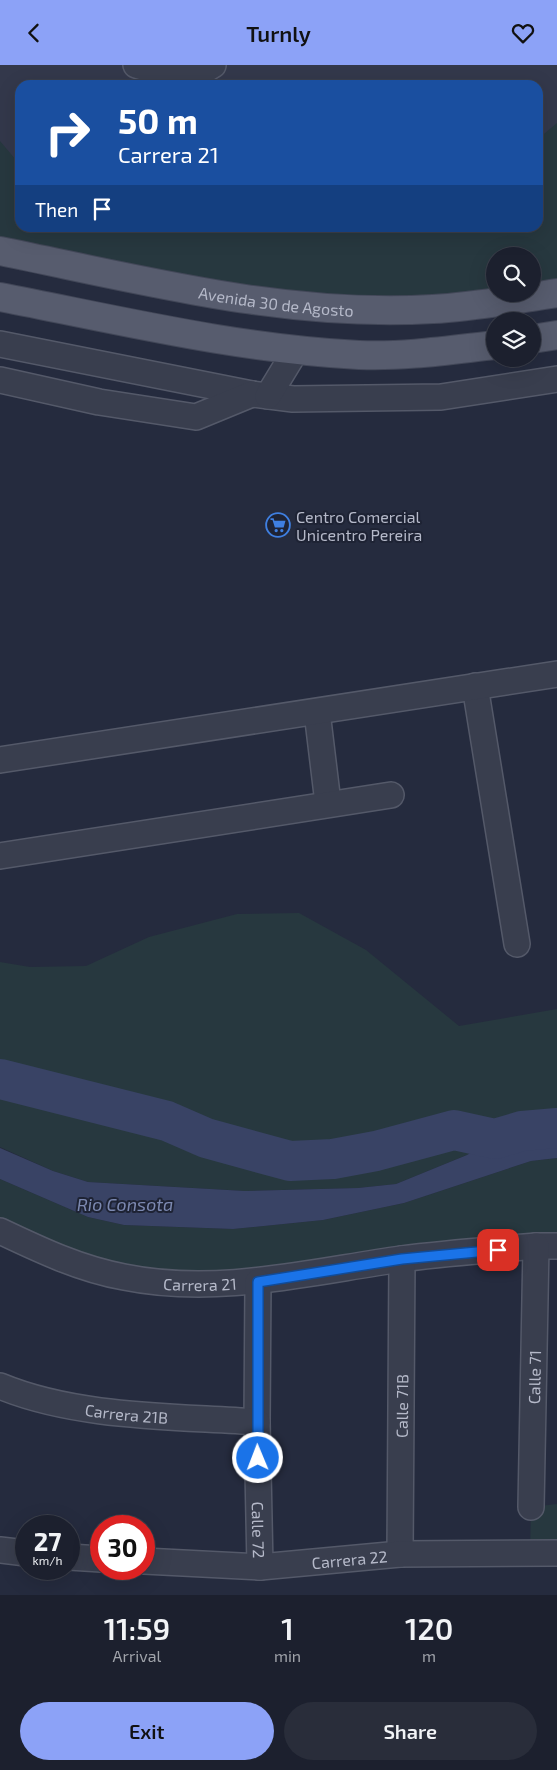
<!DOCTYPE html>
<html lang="en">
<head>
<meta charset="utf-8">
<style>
	body { margin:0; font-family:"Exo 2",sans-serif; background:#292d3a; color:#f1f3f6; height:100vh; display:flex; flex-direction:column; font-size:19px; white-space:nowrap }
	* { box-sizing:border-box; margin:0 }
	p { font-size:16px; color:#a0a3aa }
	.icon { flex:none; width:28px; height:28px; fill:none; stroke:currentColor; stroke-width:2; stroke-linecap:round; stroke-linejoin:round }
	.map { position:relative; height:1530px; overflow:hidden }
	.side { display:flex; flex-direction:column; background:#1c202e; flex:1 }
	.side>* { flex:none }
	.banner { position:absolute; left:15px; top:15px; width:528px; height:152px; border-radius:15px; box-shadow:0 5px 20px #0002,0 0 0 1px #3a3e4a; background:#1a4fa0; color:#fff; overflow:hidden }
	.controls { position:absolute; left:486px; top:182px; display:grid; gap:10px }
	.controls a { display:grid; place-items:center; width:55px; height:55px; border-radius:50%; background:#1c202e; box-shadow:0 5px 20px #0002,0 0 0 1px #3a3e4a; font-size:25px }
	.speed { position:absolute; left:15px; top:1450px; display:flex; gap:10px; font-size:25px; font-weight:700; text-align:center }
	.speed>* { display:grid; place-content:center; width:65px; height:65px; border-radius:50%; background:#1c202e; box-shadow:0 5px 20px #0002,0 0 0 1px #3a3e4a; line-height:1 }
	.speed small { font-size:12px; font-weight:400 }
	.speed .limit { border:8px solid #d22; background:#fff; color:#111 }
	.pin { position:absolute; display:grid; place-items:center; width:42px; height:42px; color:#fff; margin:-21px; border-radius:10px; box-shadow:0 2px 8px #0006 }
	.me { position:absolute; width:55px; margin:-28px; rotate:359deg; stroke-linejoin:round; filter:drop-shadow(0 0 4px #0008) }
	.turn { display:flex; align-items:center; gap:18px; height:105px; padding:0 20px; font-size:22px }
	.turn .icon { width:65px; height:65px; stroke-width:2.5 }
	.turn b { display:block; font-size:35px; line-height:42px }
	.then { display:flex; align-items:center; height:48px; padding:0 20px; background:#0003; gap:10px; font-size:19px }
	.eta { display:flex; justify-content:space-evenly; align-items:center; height:85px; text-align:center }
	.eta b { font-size:30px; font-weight:600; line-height:35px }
	.button { display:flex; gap:10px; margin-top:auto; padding:10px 20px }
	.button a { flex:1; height:58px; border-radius:30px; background:#8ca2f7; color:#111; font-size:20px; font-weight:600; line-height:58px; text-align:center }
	.button a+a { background:#292d3a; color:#f1f3f6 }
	header { display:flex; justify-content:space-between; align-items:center; height:65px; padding:0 20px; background:#8ca2f7; color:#111; font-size:22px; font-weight:600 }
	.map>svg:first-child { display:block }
	.airport { fill:#33384b; fill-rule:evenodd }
	.green { fill:#27383f; fill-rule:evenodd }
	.water { fill:#394365 }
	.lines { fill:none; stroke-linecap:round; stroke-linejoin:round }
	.river { stroke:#394365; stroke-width:40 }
	.minor-casing { stroke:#545969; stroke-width:28 }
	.major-casing { stroke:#424758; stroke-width:30 }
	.minor { stroke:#393e4e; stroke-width:25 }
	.major { stroke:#575c6e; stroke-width:28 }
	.route-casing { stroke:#114b97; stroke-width:12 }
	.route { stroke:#1a73e8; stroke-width:9 }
	.labels { text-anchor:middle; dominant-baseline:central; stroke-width:4; stroke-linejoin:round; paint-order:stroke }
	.street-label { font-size:16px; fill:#b5b9c9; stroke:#1e2334 }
	.poi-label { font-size:16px; fill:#b5b9c9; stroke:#1e2334; text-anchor:start }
	.water-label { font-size:18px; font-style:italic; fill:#7c89b1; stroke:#1e2334 }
</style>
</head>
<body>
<header><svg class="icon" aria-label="back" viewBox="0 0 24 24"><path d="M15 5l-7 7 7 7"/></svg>Turnly<svg class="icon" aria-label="heart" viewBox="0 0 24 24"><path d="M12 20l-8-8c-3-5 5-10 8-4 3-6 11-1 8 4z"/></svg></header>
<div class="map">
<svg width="557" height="1530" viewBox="0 0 557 1530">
	<rect width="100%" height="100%" fill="#252b3e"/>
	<path class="airport" d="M0 0H557V228L433 244H367L298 240 234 233 0 186ZM20 20H538V162H20ZM495 191H532V229H495Z"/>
	<g class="green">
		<path d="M557 58V228L367 244 0 186V76L16 95 20 96V162H407L424 165 425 162H538V74ZM495 191H532V229H495Z"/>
		<polygon points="299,848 366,885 459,961 557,944 557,1064 495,1074 467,1090 396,1119 358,1123 245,1126 88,1117 53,1106 0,1082 0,897 30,902 86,901 149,872 237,849"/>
		<polygon points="557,1093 557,1181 125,1213 0,1166 0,1114 88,1152 124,1160 233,1164 323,1155 404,1138 531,1096"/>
		<polygon points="557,1439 557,1488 530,1488 531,1442"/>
	</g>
	<polygon class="water" points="557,1064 557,1093 531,1096 404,1138 323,1155 233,1164 124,1160 88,1152 0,1114 0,1083 53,1106 88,1117 245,1126 358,1123 396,1119 467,1090 495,1074 522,1066"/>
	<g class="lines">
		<polyline class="river" points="0,1014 167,1056 206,1073 290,1096 333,1094 376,1086 454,1065 495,1074 522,1066 557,1063"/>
		<g class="minor-casing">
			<g id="minor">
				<path d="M136 0C168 9 183 21 213 0"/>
				<polyline points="0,279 252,329 293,334 441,332 557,314"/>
				<polyline points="0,315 99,337 196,352 252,329"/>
				<polyline points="268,331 296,285"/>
				<polyline points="475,621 517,879"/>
				<polyline points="317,647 328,738"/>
				<polyline points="0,695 557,609"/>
				<polyline points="0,791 391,730"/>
				<path id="s1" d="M0 1166C40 1185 80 1204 124 1212 217 1231 309 1207 401 1194 446 1188 491 1185 536 1181H557"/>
				<path id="s2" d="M258 1217 257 1357 260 1502"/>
				<path id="s3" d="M0 1321C77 1353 174 1351 257 1357"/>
				<path id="s4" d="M531 1442 536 1181"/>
				<polyline points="0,1485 26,1488"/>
				<path id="s5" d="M400 1489 402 1194"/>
				<polyline points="69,1492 101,1494"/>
				<path id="s6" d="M144 1496 260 1502 400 1489 557 1488"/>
			</g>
		</g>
		<g class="major-casing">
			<g id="major">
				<path id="s7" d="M0 186C143 215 287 253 433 244 475 242 516 234 557 228"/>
				<path d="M0 232C119 255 238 284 359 290 404 292 450 285 495 280"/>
				<polyline points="532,274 557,270"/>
			</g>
		</g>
		<use href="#minor" class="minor"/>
		<use href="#major" class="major"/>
	</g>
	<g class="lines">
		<g class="route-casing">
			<polyline id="route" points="258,1393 258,1217 402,1194 498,1185"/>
		</g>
		<use href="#route" class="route"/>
	</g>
	<defs>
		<g id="supermarket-ring" transform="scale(1.25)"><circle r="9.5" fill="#1e2334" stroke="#3f7fe0" stroke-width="1.5"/><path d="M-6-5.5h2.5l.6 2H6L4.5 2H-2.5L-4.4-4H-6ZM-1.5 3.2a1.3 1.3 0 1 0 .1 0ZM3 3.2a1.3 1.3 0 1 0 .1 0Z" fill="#3f7fe0"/></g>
	</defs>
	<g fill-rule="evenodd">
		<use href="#supermarket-ring" x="278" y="460"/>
	</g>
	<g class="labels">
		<g class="street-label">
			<text stroke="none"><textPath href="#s7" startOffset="281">Avenida 30 de Agosto</textPath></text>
			<text stroke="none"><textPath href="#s1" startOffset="209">Carrera 21</textPath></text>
			<text stroke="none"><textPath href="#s4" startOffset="130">Calle 71</textPath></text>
			<text stroke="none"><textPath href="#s5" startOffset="148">Calle 71B</textPath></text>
			<text stroke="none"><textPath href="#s3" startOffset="130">Carrera 21B</textPath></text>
			<text stroke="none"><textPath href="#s2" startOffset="248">Calle 72</textPath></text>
			<text stroke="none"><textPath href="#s6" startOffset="206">Carrera 22</textPath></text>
		</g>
		<g class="poi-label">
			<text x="296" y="451">Centro Comercial<tspan x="296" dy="18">Unicentro Pereira</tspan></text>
		</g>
		<g class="water-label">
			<text x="125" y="1139">Rio Consota</text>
		</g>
	</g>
</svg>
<div class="controls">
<a><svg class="icon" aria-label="search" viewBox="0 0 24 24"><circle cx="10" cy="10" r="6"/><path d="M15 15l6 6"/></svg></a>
<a><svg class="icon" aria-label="layers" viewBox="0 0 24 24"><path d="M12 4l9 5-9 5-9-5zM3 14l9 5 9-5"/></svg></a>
</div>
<div class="speed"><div>27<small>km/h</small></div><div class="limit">30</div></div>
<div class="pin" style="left:498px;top:1185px;background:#d93025"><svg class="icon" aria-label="arrive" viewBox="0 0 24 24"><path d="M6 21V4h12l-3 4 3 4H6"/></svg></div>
<svg class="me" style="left:258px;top:1393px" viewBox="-20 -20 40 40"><circle r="17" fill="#1a73e8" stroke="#fff" stroke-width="3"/><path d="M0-11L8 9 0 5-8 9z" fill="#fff"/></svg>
<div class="banner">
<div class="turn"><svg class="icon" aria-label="right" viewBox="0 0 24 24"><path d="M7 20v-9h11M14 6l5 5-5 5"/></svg><div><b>50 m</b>Carrera 21</div></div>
<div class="then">Then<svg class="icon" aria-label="arrive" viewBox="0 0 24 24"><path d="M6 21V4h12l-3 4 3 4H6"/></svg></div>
</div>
</div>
<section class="side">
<div class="eta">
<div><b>11:59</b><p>Arrival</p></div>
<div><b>1</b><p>min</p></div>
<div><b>120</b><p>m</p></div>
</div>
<div class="button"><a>Exit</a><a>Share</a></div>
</section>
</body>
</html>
